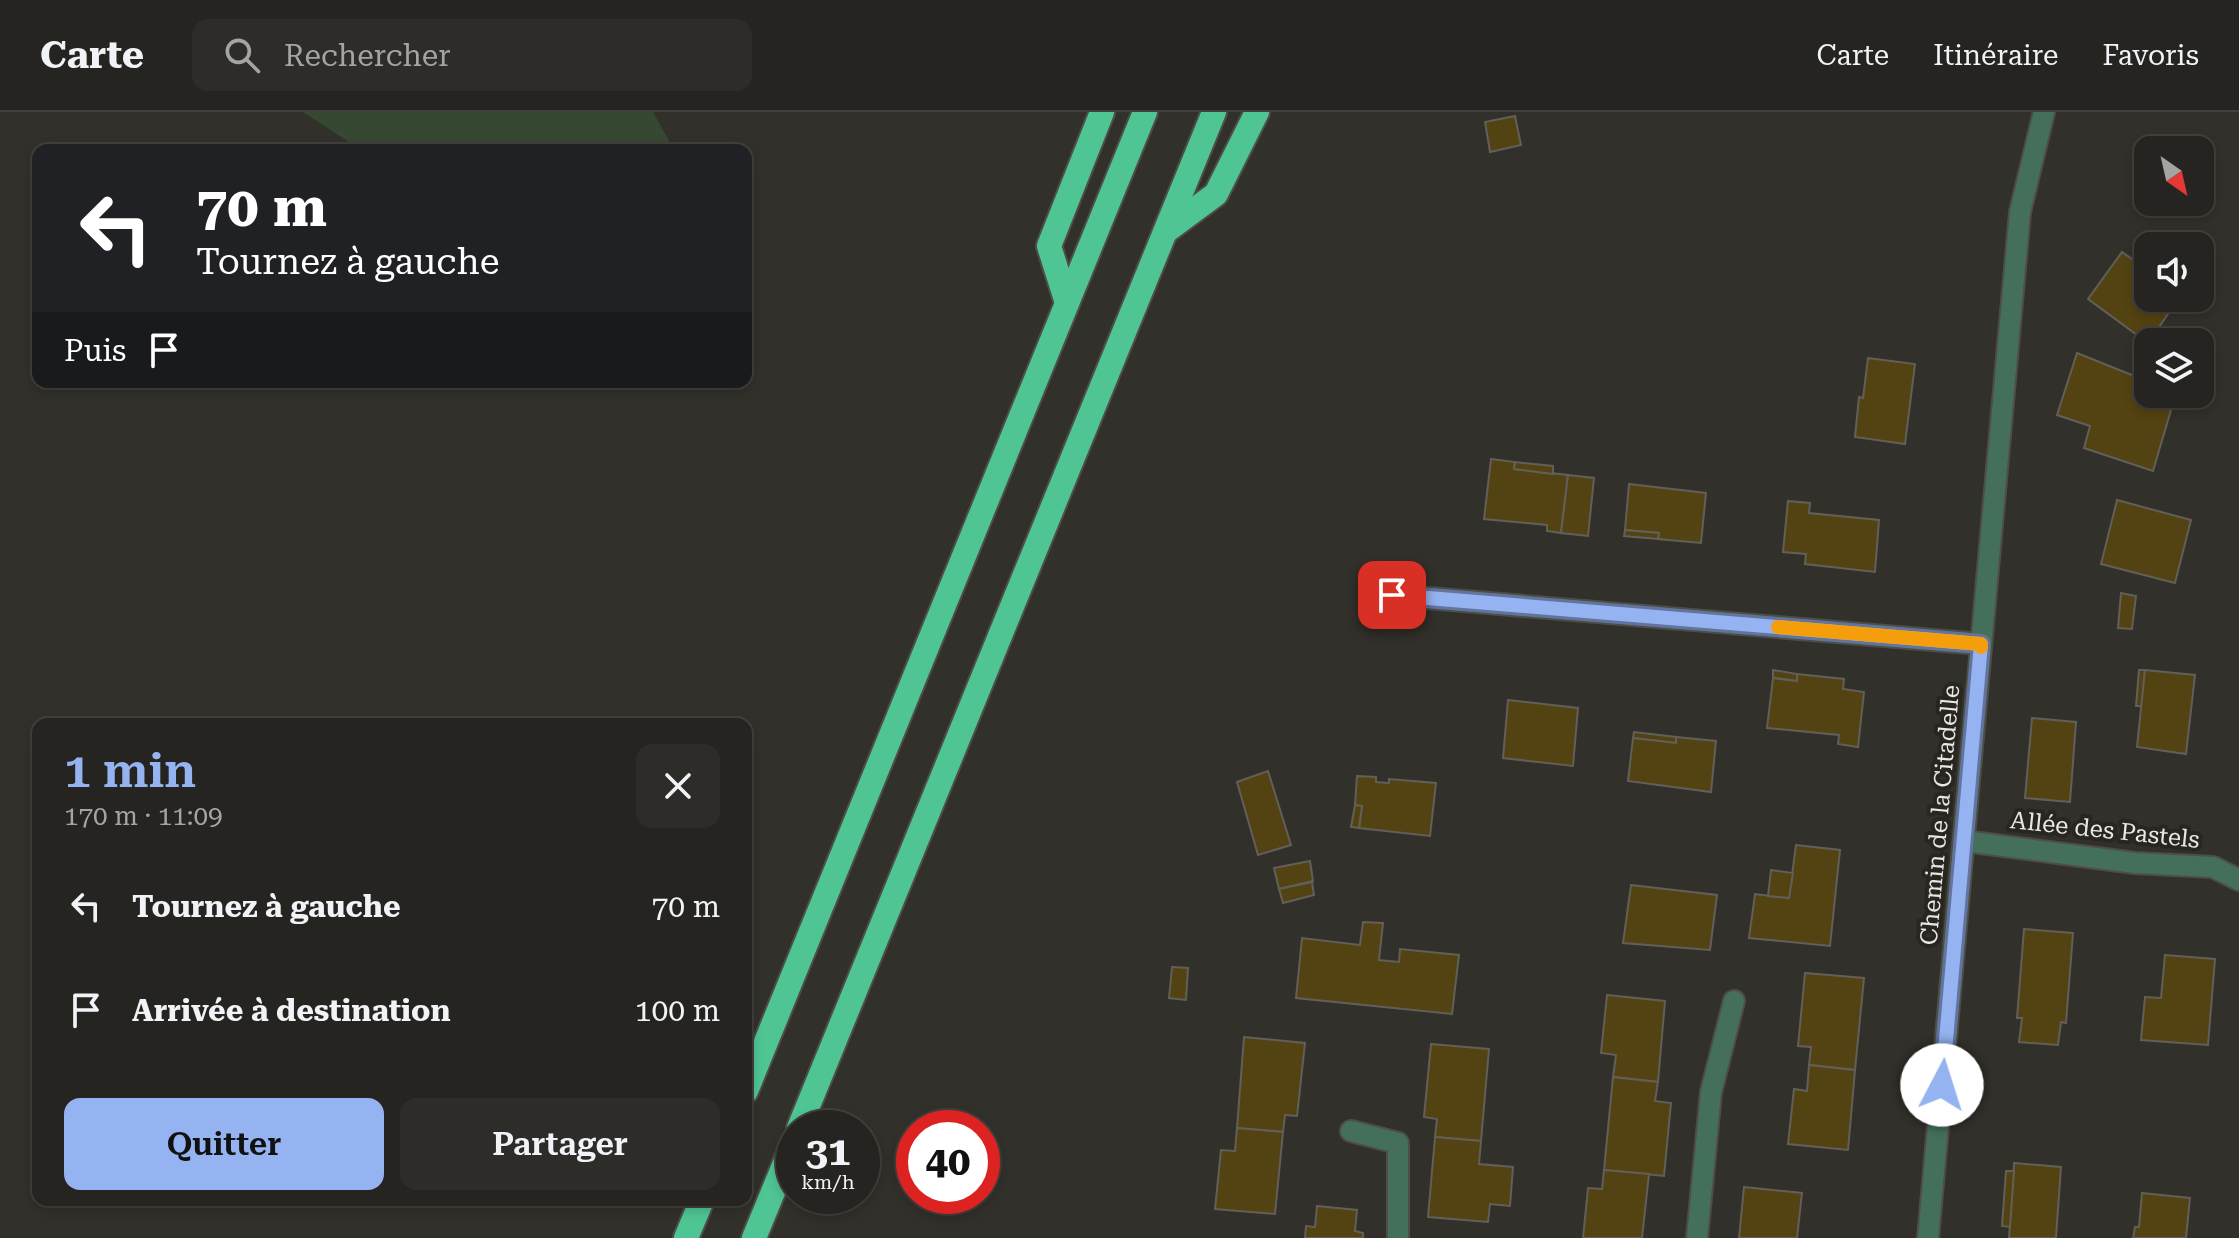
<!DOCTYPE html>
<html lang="fr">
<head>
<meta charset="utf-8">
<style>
	body { margin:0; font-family:"Roboto Serif",serif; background:#2e2c29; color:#f1f3f6; height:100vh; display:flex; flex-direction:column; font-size:30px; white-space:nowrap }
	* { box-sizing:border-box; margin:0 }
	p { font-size:26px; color:#a4a4a5 }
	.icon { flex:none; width:44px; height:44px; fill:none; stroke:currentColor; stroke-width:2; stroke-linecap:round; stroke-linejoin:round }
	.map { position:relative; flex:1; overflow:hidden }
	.drawer { position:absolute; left:32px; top:606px; width:720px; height:488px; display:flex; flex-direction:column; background:#262420; border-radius:16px; box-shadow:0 4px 12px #0003,0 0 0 2px #42413e }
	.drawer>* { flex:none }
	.top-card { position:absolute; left:32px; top:32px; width:720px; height:244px; border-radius:16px; box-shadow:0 4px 12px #0003,0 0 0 2px #42413e; background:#202124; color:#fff; overflow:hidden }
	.needle { width:52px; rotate:146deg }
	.controls { position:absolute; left:2134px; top:24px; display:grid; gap:16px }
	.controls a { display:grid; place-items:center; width:80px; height:80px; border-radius:16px; background:#262420; box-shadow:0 4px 12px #0003,0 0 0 2px #42413e; font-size:40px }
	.speed { position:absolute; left:776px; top:998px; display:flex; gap:16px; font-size:40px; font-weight:700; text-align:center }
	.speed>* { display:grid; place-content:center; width:104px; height:104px; border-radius:50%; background:#262420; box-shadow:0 4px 12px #0003,0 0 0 2px #42413e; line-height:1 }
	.speed small { font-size:20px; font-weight:400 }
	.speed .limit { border:12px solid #d22; background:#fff; color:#111 }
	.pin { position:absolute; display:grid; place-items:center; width:68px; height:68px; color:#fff; margin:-34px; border-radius:16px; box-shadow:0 4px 12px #0006 }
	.me { position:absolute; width:88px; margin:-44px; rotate:5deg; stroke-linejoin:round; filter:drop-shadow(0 0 6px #0008) }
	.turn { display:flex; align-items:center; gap:28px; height:168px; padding:0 32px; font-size:36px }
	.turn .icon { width:104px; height:104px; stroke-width:2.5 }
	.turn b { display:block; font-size:56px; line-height:68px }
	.then { display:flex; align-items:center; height:76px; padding:0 32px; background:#0003; gap:16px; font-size:30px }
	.round { display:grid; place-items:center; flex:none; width:84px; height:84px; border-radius:16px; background:#2e2c29 }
	.headline { display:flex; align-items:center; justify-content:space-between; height:136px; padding:0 32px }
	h1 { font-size:48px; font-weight:600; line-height:60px; color:#95b2f1 }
	.action { display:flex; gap:16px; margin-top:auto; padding:16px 32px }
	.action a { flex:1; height:92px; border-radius:16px; background:#95b2f1; color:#111; font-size:32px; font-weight:600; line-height:92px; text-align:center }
	.action a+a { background:#2e2c29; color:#f1f3f6 }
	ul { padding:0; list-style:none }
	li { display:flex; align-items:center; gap:24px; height:104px; padding:0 32px }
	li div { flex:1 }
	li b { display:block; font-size:30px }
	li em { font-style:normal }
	header { display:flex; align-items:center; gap:48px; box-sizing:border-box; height:112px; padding:0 40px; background:#262420; border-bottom:2px solid #42413e }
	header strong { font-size:38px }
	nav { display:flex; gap:44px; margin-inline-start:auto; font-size:28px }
	.search { width:560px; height:72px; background:#2e2c29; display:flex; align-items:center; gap:20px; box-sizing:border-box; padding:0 28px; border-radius:16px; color:#a4a4a5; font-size:30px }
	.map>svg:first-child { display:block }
	.green { fill:#364831 }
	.building { fill:#534312; stroke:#625f59; stroke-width:2 }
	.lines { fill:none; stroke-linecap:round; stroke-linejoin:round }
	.minor-casing { stroke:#4f4d48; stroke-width:24 }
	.highway-casing { stroke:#4f4d48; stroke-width:28 }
	.minor { stroke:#446f5b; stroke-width:20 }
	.highway { stroke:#4fc594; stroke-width:24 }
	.route-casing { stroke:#61749d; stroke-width:20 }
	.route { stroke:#95b2f1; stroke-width:14 }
	.slow { stroke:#f59e0b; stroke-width:14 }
	.labels { text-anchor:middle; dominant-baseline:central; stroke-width:8; stroke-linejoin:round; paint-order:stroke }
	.street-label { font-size:24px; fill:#e8e7e3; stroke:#282620 }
</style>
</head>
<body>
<header>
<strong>Carte</strong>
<div class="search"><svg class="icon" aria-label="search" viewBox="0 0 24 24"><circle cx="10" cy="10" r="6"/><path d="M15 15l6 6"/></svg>Rechercher</div>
<nav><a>Carte</a><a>Itinéraire</a><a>Favoris</a></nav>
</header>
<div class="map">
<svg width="2239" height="1126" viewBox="0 0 2239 1126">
	<rect width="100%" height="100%" fill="#32302a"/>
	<polygon class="green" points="303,0 653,0 674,38 361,38"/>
	<g class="building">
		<polygon points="1515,4 1521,33 1490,40 1485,10"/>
		<polygon points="2122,140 2148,158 2148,186 2179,186 2148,231 2088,187"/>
		<polygon points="2077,241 2147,269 2141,286 2171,298 2153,359 2084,336 2090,314 2057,303"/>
		<polygon points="1868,246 1915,252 1905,332 1855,325 1859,285 1863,286"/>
		<polygon points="1491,347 1515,350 1514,357 1568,363 1561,421 1547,419 1547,413 1484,407"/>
		<polygon points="1515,350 1553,354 1553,362 1514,357"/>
		<polygon points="1568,363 1594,366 1588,424 1561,421"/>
		<polygon points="1629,372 1706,381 1701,431 1658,427 1659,421 1625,418"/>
		<polygon points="2117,388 2191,408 2175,471 2101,452"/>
		<polygon points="1788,389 1810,391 1809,401 1879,408 1875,460 1805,452 1806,442 1783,440"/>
		<polygon points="1625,418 1659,421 1658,427 1624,424"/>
		<polygon points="2121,481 2136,484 2132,517 2118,516"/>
		<polygon points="1773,558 1797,562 1797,569 1773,566"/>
		<polygon points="2139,558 2145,558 2142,594 2136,594"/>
		<polygon points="2145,558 2195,563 2186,642 2137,635"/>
		<polygon points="1797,562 1844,567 1843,577 1864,580 1858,635 1838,632 1839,623 1767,616 1773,566 1797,569"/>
		<polygon points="1508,588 1578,596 1573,654 1503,646"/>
		<polygon points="2032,606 2076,610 2070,690 2025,686"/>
		<polygon points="1634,620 1676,625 1676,631 1633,626"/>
		<polygon points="1676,625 1716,629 1711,680 1628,669 1633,626 1676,631"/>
		<polygon points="1268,659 1291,733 1258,743 1237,670"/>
		<polygon points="1357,664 1376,665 1376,670 1389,671 1389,667 1436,671 1430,724 1359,716 1362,694 1355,693"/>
		<polygon points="1355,693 1362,694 1359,716 1351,715"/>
		<polygon points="1796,733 1840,738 1830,834 1749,826 1755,782 1789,786"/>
		<polygon points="1310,749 1313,769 1279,777 1274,756"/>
		<polygon points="1771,758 1793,761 1789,786 1768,784"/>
		<polygon points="1312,770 1314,783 1283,791 1279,777"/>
		<polygon points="1631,773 1717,783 1710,838 1623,831"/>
		<polygon points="1363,810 1383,811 1379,848 1399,850 1400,837 1459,843 1452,902 1296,886 1302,826 1360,833"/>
		<polygon points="2024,817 2073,821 2066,911 2061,910 2058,933 2019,930 2022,906 2017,906"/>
		<polygon points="2165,843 2215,847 2208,933 2141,928 2145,885 2161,886"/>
		<polygon points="1172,855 1188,856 1186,888 1169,886"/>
		<polygon points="1805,861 1864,866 1855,958 1809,953 1811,935 1798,934"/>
		<polygon points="1607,883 1665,889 1658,970 1613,965 1616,943 1601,941"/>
		<polygon points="1244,925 1305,931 1297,1004 1285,1003 1283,1020 1237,1016"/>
		<polygon points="1431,932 1489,937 1481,1029 1435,1025 1437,1007 1424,1005"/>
		<polygon points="1809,953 1855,958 1848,1038 1788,1032 1794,977 1807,979"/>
		<polygon points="1613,965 1658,970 1655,989 1671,991 1664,1064 1604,1058"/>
		<polygon points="1237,1016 1283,1020 1275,1102 1215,1097 1221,1038 1235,1039"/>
		<polygon points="1435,1025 1481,1029 1479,1052 1513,1055 1510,1094 1490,1092 1488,1110 1428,1105"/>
		<polygon points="2014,1051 2061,1055 2056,1126 2009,1126"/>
		<polygon points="1604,1058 1649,1062 1642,1126 1583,1126 1588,1076 1602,1077"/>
		<polygon points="2006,1059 2014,1059 2010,1115 2002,1114"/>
		<polygon points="1744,1075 1802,1081 1797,1126 1739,1126"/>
		<polygon points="2142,1081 2190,1086 2186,1126 2133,1126 2135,1115 2139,1115"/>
		<polygon points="1317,1094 1357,1098 1355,1119 1363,1121 1363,1126 1305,1126 1306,1114 1315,1115"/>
	</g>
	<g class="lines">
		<g class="minor-casing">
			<g id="minor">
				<polyline points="1392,483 1981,532"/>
				<polyline points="1964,729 2135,751 2213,755 2239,768"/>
				<polyline points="1351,1019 1398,1031 1398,1126"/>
				<polyline points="1697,1126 1711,980 1734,889"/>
				<polyline points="1928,1126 2020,100 2044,0"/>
			</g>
		</g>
		<g class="highway-casing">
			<g id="highway">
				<polyline points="1166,119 1216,82 1257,0"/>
				<polyline points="1067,191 1049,134 1102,0"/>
				<polyline points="746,979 1145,0"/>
				<polyline points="799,1016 1214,0"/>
				<polyline points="686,1126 702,1088"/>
				<polyline points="754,1126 794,1029"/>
			</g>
		</g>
		<use href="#minor" class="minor"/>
		<use href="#highway" class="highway"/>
	</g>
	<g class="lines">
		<g class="route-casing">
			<polyline id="route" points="1392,483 1981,532 1942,973"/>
		</g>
		<use href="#route" class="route"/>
		<polyline class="slow" points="1778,515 1981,532 1981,535"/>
	</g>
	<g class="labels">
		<g class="street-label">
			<text transform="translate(1940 703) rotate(-85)">Chemin de la Citadelle</text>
			<text transform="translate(2105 718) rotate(6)">Allée des Pastels</text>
		</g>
	</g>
</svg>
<div class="controls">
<a><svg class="needle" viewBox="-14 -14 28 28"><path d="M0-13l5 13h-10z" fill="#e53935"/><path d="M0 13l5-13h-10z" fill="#a4a4a5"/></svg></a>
<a><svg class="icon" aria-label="sound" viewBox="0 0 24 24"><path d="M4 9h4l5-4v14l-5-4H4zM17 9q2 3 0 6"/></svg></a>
<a><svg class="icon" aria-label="layers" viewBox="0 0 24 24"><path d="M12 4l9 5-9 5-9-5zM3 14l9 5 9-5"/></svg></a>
</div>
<div class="speed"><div>31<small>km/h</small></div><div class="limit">40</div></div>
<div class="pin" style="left:1392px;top:483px;background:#d93025"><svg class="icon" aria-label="arrive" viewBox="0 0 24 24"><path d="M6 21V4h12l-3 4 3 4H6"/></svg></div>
<svg class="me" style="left:1942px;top:973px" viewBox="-20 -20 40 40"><circle r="19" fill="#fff"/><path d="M0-13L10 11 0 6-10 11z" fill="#95b2f1"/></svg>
<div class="top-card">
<div class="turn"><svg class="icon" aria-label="left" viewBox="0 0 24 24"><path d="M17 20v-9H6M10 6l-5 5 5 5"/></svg><div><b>70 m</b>Tournez à gauche</div></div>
<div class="then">Puis<svg class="icon" aria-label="arrive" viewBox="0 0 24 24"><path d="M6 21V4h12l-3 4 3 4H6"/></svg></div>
</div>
<section class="drawer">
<div class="headline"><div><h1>1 min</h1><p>170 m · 11:09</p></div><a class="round"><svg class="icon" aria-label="close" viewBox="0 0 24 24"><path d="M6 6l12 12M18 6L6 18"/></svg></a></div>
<ul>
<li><svg class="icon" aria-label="left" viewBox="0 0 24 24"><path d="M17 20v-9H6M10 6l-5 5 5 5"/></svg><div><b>Tournez à gauche</b></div><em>70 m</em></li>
<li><svg class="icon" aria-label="arrive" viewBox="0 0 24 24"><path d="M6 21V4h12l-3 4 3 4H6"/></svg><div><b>Arrivée à destination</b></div><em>100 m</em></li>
</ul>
<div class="action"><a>Quitter</a><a>Partager</a></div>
</section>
</div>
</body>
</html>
